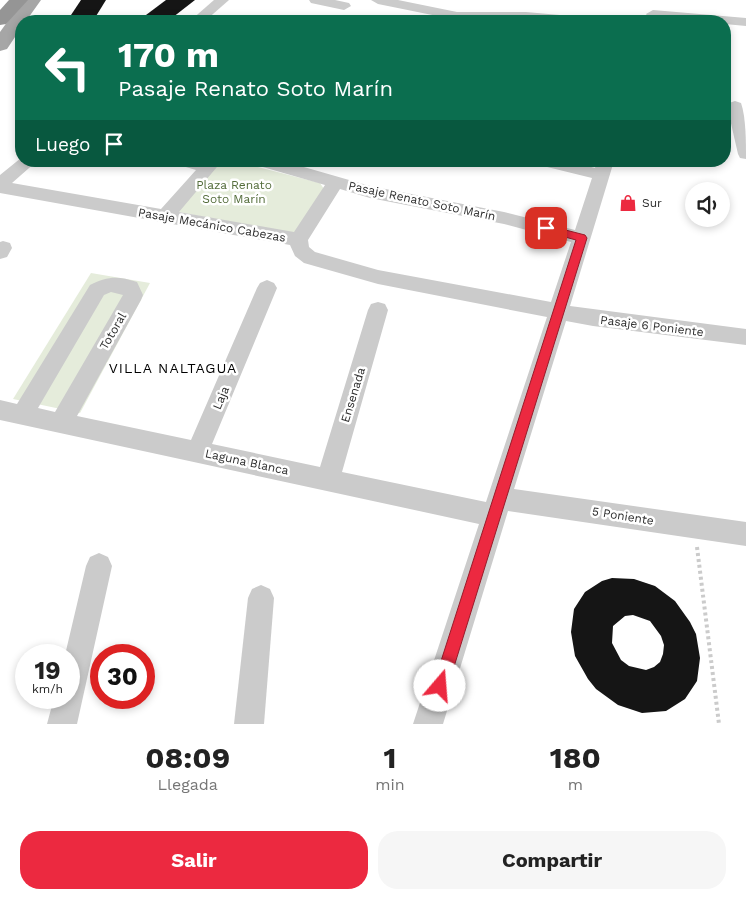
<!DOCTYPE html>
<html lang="es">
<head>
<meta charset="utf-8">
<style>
	body { margin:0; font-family:"Work Sans",sans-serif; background:#f6f6f6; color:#222; height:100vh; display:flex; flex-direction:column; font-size:19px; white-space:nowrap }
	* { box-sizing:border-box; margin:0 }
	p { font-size:16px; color:#767676 }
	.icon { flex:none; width:28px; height:28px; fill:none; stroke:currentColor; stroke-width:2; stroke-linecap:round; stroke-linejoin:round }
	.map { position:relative; height:724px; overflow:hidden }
	.drawer { display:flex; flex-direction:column; background:#fff; flex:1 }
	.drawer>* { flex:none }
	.banner { position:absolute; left:15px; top:15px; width:716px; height:152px; border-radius:20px; box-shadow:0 2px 8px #0003; background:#0b6e4f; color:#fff; overflow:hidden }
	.fabs { position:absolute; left:685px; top:182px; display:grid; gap:10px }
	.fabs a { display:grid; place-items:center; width:45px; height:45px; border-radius:50%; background:#fff; box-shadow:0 2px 8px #0003; font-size:25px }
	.speed { position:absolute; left:15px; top:644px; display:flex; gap:10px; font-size:25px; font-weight:700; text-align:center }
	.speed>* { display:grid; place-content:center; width:65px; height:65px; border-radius:50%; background:#fff; box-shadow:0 2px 8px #0003; line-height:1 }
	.speed small { font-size:12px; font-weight:400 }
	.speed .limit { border:8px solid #d22; background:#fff; color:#111 }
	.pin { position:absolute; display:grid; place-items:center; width:42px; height:42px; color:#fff; margin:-21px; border-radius:10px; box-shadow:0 2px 8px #0006 }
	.me { position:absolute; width:55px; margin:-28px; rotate:18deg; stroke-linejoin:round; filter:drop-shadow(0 0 4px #0008) }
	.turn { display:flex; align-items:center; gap:18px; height:105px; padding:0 20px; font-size:22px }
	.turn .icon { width:65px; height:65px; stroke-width:2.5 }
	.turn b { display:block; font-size:35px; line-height:42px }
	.then { display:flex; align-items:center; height:48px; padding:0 20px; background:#0003; gap:10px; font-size:19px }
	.eta { display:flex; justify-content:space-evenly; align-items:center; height:85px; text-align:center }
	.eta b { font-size:30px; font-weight:700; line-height:35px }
	.button { display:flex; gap:10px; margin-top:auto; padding:10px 20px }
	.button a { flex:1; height:58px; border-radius:20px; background:#ec2940; color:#fff; font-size:20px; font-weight:700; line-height:58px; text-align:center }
	.button a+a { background:#f6f6f6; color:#222 }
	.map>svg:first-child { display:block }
	.green { fill:#e5ecdb }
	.building { fill:#151515; fill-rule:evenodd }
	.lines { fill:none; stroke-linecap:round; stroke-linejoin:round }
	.path { stroke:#cbcbcb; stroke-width:4; stroke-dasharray:3 3; stroke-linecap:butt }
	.minor { fill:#cbcbcb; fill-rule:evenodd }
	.major { fill:#a6a6a6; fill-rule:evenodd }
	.highway { fill:#959595; fill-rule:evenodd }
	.route { fill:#ec2940; stroke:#991b2a }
	.labels { text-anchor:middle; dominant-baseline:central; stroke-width:5; stroke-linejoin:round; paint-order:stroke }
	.park-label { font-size:12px; fill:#536c3a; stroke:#fff }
	.street-label { font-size:12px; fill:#2e2e2e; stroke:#fff }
	.poi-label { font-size:12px; fill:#2e2e2e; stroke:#fff; text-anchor:start }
	.neighbourhood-label { font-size:14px; letter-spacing:1px; fill:#000; stroke:#fff }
</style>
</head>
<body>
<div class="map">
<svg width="746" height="724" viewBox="0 0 746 724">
	<rect width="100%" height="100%" fill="#fff"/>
	<g class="green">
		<polygon points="226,161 235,161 320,183 326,192 294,234 174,211 211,170"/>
		<polygon points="91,273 150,283 80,413 13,399"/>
	</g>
	<g class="building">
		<polygon points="81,0 106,0 93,21 67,21"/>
		<polygon points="166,0 195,0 168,21 138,21"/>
		<path d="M612 578 634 579 655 586 675 601 690 622 696 634 700 658 697 681 685 699 666 711 642 713 618 705 596 689 588 679 575 656 571 632 574 609 585 592 602 581ZM633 615 650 621 661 636 664 645 663 654 660 662 654 667 646 670 629 666 621 660 612 643 613 626 625 616Z"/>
	</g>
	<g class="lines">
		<polyline class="path" points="697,547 719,724"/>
		<g class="minor">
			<polygon points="214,0 229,0 205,21 190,21"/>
			<polygon points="309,0 335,0 349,3 351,6 344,10 311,3"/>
			<polygon points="371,0 398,0 457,12 526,12 582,17 589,21 457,20 378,4"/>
			<polygon points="653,10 746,18 746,26 725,24 725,21 689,21 648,17 646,14"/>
			<path d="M735 101 741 103C746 117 746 142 746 159L740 158 738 154 727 106 729 103Z"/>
			<path d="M21 158V161H37L12 183 161 209 196 170 179 165 177 161H222L179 212 294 232 325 185 256 165 254 161H283L370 186 504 212 575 230 592 178 539 165 537 161H569L595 168 597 161H614L570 306 746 329V345L593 326 566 321 514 489 746 522V546L508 511 443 724H413L479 524 0 420V400L17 404 90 285C108 276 118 276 137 282L143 295 141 300 77 416 191 440 257 288 260 283 267 280 274 283 277 288 212 444 320 467 368 310 371 304 378 302 385 304 388 310 342 472 486 502 547 317 378 284 304 263 295 256 290 245 0 193V175ZM340 189 370 198 504 224 571 242 551 302 378 270 315 252 309 247 308 240ZM111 292 123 295 55 412 38 408 104 295Z"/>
			<polygon points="3,241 10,243 12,248 7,257 0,259 0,242"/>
			<polygon points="99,553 108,557 112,566 77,724 47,724 54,698 69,698 69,655 65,655 86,566 90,557"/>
			<polygon points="261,585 270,589 274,598 264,724 234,724 248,598 252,589"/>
		</g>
		<polygon class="major" points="23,0 41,0 26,21 21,21 21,28 7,49 0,51 0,32"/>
		<polygon class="highway" points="9,0 28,0 6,24 0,25 0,10"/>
	</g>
	<polygon class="route" points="546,225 585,235 587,238 448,686 445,692 440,694 435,692 433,686 576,240 543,231 543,226"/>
	<defs>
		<g id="shop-bare" transform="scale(1.35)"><path d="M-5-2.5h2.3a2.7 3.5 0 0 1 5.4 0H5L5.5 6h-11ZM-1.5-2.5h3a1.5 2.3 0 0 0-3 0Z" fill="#ec2940" stroke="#fff" stroke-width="2.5" paint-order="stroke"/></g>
	</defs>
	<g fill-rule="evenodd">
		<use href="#shop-bare" x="628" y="203"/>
	</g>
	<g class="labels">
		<g class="park-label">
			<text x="234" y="185">Plaza Renato<tspan x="234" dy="14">Soto Marín</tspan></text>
		</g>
		<g class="street-label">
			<text transform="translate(422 201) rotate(12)">Pasaje Renato Soto Marín</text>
			<text transform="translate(212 225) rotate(10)">Pasaje Mecánico Cabezas</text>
			<text transform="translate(652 326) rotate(7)">Pasaje 6 Poniente</text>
			<text transform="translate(113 331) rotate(-60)">Totoral</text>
			<text transform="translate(353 395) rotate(-73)">Ensenada</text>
			<text transform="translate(221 398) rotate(-67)">Laja</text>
			<text transform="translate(247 462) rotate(12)">Laguna Blanca</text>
			<text transform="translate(623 516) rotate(9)">5 Poniente</text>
		</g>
		<g class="poi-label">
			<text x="642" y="203">Sur</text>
		</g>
		<g class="neighbourhood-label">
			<text x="173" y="368">VILLA NALTAGUA</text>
		</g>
	</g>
</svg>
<div class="fabs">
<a><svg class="icon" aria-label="sound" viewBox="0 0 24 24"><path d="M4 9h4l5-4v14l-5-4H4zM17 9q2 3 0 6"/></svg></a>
</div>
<div class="speed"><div>19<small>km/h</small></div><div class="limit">30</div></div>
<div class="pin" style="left:546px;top:228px;background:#d93025"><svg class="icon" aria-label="arrive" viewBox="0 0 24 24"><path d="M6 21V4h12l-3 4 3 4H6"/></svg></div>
<svg class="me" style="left:440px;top:686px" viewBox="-20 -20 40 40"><circle r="19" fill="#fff"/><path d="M0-13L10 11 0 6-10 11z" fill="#ec2940"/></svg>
<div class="banner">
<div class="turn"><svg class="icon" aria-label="left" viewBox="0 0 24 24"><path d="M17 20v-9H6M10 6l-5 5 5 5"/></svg><div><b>170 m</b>Pasaje Renato Soto Marín</div></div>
<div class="then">Luego<svg class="icon" aria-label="arrive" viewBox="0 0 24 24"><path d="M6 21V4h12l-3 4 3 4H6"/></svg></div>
</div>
</div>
<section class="drawer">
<div class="eta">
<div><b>08:09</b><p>Llegada</p></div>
<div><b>1</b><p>min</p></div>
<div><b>180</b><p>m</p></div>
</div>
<div class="button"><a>Salir</a><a>Compartir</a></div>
</section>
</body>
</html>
